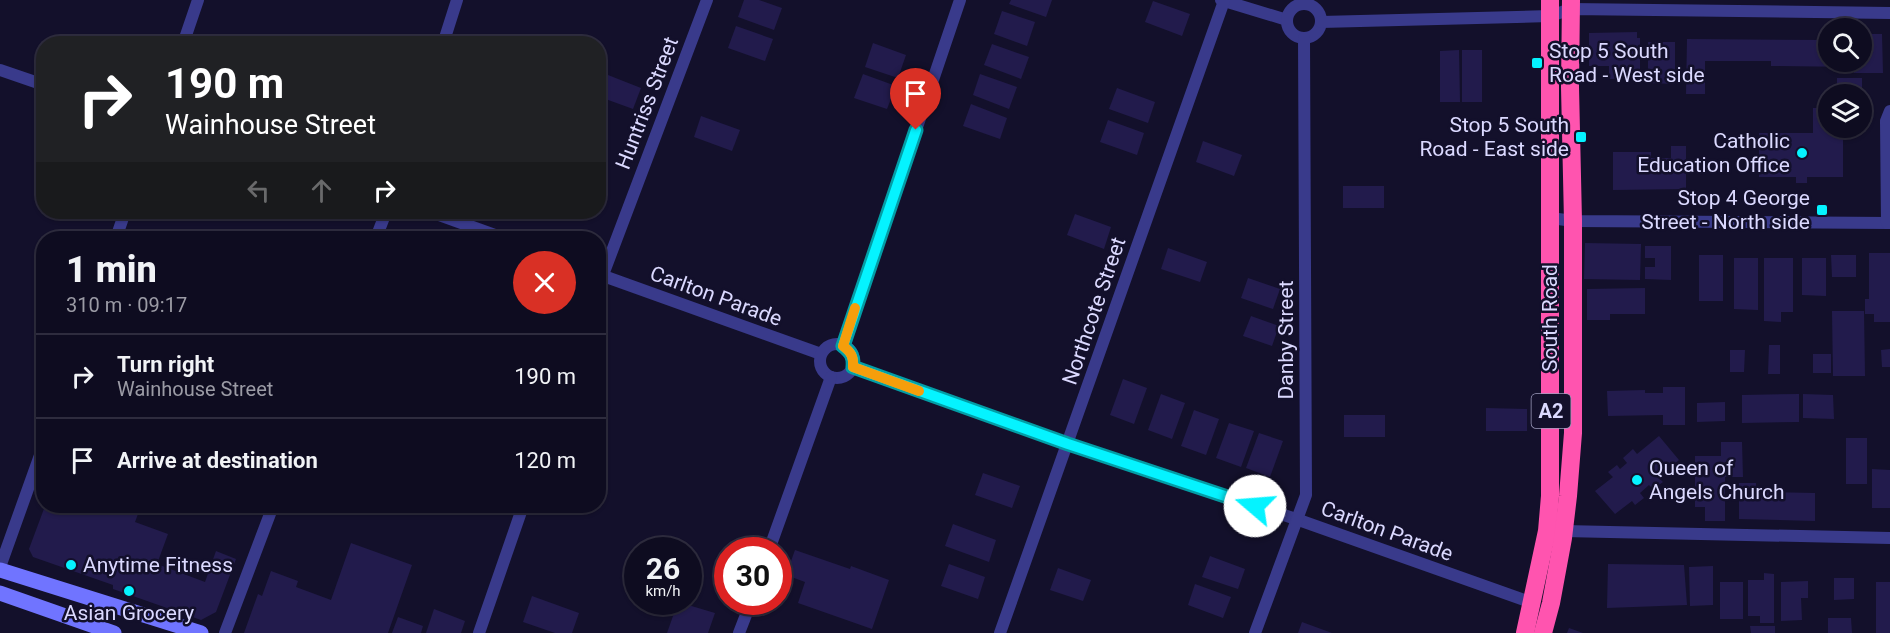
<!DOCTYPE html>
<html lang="en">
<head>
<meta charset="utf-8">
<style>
	body { margin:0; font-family:Roboto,sans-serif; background:#1c1a2d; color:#f1f3f6; height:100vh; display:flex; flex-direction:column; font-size:22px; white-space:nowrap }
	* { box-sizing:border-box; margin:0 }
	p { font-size:20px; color:#9b9ba5 }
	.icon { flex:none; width:33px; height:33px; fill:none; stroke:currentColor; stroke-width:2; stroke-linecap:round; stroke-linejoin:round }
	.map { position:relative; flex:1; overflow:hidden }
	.side { position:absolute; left:36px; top:231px; width:570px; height:282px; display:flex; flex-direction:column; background:#0e0c20; border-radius:24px; box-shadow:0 2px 4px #0004,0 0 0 2px #2e2c3e }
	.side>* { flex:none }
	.guide { position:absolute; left:36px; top:36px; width:570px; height:183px; border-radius:24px; box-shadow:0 2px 4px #0004,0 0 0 2px #2e2c3e; background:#202124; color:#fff; overflow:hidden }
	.buttons { position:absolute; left:1818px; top:18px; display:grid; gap:12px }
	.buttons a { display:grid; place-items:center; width:54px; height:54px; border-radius:50%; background:#0e0c20; box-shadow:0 2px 4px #0004,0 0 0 2px #2e2c3e; font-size:30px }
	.speed { position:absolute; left:624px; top:537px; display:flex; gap:12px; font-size:30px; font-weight:700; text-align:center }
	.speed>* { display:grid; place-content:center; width:78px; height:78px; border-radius:50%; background:#0e0c20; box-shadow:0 2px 4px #0004,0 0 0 2px #2e2c3e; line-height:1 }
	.speed small { font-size:15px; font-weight:400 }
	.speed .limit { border:9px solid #d22; background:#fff; color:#111 }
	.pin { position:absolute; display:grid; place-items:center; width:51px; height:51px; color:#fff; margin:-62px -26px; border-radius:50% 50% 50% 0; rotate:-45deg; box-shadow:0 0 6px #0007 }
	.pin .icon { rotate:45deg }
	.me { position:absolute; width:66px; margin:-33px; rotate:288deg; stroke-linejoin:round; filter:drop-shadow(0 0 4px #0008) }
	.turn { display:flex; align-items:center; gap:21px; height:126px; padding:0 30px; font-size:27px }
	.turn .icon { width:78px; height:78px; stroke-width:2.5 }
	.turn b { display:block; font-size:42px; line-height:51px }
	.lanes { display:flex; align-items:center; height:57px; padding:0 30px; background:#0003; justify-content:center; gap:30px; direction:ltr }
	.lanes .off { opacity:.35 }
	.round { display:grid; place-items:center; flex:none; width:63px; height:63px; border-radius:32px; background:#1c1a2d }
	.overview { display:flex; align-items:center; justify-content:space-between; height:102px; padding:0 30px }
	h1 { font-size:36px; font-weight:800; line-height:45px }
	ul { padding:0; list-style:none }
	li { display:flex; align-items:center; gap:18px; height:84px; padding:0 30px; border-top:2px solid #2e2c3e }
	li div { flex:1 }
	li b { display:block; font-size:22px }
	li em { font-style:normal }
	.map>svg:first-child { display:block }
	.building { fill:#221b4c }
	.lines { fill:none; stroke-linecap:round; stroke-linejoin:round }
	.street { stroke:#393a8b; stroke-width:12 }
	.secondary { stroke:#7074ff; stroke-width:15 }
	.highway { stroke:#ff54af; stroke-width:18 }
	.route-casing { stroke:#039ea6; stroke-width:15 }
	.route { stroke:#05f3ff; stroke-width:10 }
	.slow { stroke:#f59e0b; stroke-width:10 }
	.poi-dot { fill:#05f3ff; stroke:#13102b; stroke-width:2 }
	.labels { text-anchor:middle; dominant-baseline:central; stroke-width:5; stroke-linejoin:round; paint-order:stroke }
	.shield { fill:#13102b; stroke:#9f9dbf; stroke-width:1.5 }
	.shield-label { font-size:20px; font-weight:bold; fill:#dbd9ff }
	.poi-label { font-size:21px; fill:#dbd9ff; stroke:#13102b; text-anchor:start }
	.street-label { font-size:21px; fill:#dbd9ff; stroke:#13102b }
</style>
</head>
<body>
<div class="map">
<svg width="1890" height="633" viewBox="0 0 1890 633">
	<rect width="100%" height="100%" fill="#13102b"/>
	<g class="building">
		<polygon points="744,0 759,0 782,8 774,30 738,17"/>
		<polygon points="1011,0 1052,0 1046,17 1009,4"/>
		<polygon points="1153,1 1190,14 1182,36 1145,22"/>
		<polygon points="1002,11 1035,22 1027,46 994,34"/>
		<polygon points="736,26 773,39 765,61 728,48"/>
		<polygon points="1637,32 1637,38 1640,38 1640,78 1609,79 1609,66 1589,66 1589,33"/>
		<polygon points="1862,34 1882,34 1883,73 1854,73 1854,67 1771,66 1771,61 1705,61 1705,94 1686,94 1687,39 1828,40 1828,62 1862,62"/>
		<polygon points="1648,42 1675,42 1675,84 1648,83"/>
		<polygon points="873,43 906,55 898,78 865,67"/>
		<polygon points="992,44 1029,57 1021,79 984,65"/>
		<polygon points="1459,50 1460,102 1440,102 1440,51"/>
		<rect x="1462" y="50" width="20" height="52"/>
		<polygon points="863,74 896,86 887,109 854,98"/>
		<polygon points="980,74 1017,87 1009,109 973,95"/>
		<polygon points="608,75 641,88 633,109 600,97"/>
		<rect x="1837" y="78" width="25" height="16"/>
		<polygon points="1117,88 1155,102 1148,123 1109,109"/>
		<polygon points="1826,93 1828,93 1828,128 1843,128 1843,177 1807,177 1807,183 1796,183 1796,177 1759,177 1759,133 1813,133 1813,108 1826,108"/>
		<polygon points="971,104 1007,118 1000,139 963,126"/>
		<polygon points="701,116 740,130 732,151 694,137"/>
		<polygon points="1108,120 1144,133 1137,155 1100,142"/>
		<polygon points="1203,141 1242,155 1234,176 1196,162"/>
		<polygon points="1671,146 1686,146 1686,189 1613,190 1613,152 1651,152 1651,158 1671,158"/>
		<rect x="1343" y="186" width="41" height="22"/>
		<polygon points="1075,214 1111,227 1104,249 1067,235"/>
		<polygon points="1585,243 1641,244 1640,280 1584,279"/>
		<polygon points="1645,246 1671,246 1671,280 1645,279 1645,267 1655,267 1655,258 1645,258"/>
		<polygon points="1168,248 1207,262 1200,282 1161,269"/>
		<polygon points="1869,253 1890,253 1890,322 1874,322 1874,314 1865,314 1865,299 1869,299"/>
		<rect x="1699" y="255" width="24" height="46"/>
		<polygon points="1831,255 1856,255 1856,277 1832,277"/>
		<polygon points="1734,258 1758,258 1758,310 1734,309"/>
		<polygon points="1764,258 1793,258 1793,312 1781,312 1781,322 1764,321"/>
		<polygon points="1802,258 1826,258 1826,296 1802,295"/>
		<polygon points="1248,278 1280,289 1273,309 1241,298"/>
		<polygon points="1645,288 1645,314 1610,314 1610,320 1587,320 1587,289"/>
		<polygon points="1832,311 1864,311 1865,376 1833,376"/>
		<polygon points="1251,316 1279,326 1272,346 1243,336"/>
		<polygon points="1769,345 1780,345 1780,374 1768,374"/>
		<polygon points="1890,349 1890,367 1882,367 1881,350"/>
		<polygon points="1730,350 1745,350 1744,372 1730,372"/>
		<rect x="1813" y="354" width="18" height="19"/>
		<polygon points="1123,379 1147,388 1134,424 1110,415"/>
		<polygon points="1663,387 1685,387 1685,425 1663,425 1663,415 1608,416 1607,391 1645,390 1645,393 1663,393"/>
		<polygon points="1161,394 1185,403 1172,439 1148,430"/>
		<polygon points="1799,394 1799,422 1742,423 1742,395"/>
		<polygon points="1803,394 1833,395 1834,419 1803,418"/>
		<polygon points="1725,402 1725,421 1697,422 1697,403"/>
		<polygon points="1486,408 1527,409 1527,431 1486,431"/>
		<polygon points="1194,410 1219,419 1206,455 1181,446"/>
		<rect x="1344" y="415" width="41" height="22"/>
		<polygon points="1229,423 1254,431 1241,467 1216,458"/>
		<polygon points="1259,433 1283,441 1270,477 1246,468"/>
		<polygon points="1659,436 1679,460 1658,477 1663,482 1653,489 1649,485 1640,493 1644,498 1635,505 1632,501 1615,514 1595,491 1613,477 1608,472 1617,465 1620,469 1627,463 1623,458 1633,449 1637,454"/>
		<rect x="1846" y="438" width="21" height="46"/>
		<polygon points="1721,442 1742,442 1743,477 1725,477 1725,521 1705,521 1705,507 1695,507 1695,456 1721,456"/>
		<polygon points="1872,469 1890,470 1890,508 1872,508"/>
		<polygon points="983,473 1020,486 1012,508 975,495"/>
		<polygon points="1739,483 1756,483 1756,492 1815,493 1815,521 1739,519"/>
		<polygon points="45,506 141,506 135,522 168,534 157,564 205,582 216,551 236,559 216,612 201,620 113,589 113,585 33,557 29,549"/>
		<polygon points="953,524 996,540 989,562 945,546"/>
		<polygon points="351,543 412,565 388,633 244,633 258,594 262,596 271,571 298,581 296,587 331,600"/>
		<polygon points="795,550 850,569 851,566 889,580 872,629 798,603 805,582 786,575"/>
		<polygon points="1210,556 1245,569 1238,589 1202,577"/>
		<polygon points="949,564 985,577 978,599 941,586"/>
		<polygon points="1608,564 1684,565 1687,605 1607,608"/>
		<polygon points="1713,566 1713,605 1690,606 1689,567"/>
		<polygon points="1058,568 1091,580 1083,601 1050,590"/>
		<polygon points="1764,573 1774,574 1774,623 1760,623 1760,616 1748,616 1748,580 1764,580"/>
		<polygon points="1834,578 1854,578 1854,599 1834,600"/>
		<polygon points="1808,581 1808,598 1801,598 1802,620 1781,621 1781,582"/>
		<rect x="1720" y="582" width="23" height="37"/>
		<rect x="1876" y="582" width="14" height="51"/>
		<polygon points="1195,584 1231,597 1223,618 1188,605"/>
		<polygon points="532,596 579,613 572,633 555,633 523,622"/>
		<polygon points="678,602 715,613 708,633 667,633"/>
		<polygon points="434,609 465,621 461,633 426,633"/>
		<polygon points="398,617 423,626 421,633 392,633"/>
		<polygon points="1828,618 1851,618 1852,633 1828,633"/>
		<polygon points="1302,622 1332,633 1298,633"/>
		<polygon points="1750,626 1775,626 1775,633 1751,633"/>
		<polygon points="1569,628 1583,633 1567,633"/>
	</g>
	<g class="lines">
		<g class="street">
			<polyline points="1221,0 1287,20"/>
			<circle cx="1304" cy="21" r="17"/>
			<polyline points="1321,22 1550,16 1571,9 1890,13"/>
			<polyline points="183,44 198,0"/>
			<polyline points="443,44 457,0"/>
			<polyline points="0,70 44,85"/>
			<polyline points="431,212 503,238"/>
			<polyline points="1551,218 1573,221 1890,223"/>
			<polyline points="1887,223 1886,121 1890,111"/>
			<polyline points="116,238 125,212"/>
			<polyline points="376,238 386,212"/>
			<polyline points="598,274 821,354"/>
			<polyline points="598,288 707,0"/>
			<circle cx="837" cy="361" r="17"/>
			<polyline points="843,346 960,0"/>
			<polyline points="853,367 1068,444 1296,519 1533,603"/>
			<polyline points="1564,531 1890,538"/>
			<polyline points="769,550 831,377"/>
			<polyline points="0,567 44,444"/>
			<polyline points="225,633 273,506"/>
			<polyline points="479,633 523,506"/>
			<polyline points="739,633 751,602"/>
			<polyline points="1000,633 1224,1"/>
			<polyline points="1255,633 1306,495 1304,38"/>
		</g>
		<g class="secondary">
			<polyline points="0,570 201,633"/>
			<polyline points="0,593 114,633"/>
		</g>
		<g class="highway">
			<polyline points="1525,633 1547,531 1550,496 1550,0"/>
			<polyline points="1543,633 1551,603 1563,538 1568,496 1573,433 1573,221 1570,87 1571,0"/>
		</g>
	</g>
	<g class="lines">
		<g class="route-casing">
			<path id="route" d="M916 130 843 346C851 352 854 357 853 367L1068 444 1255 506"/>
		</g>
		<use href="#route" class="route"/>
		<path class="slow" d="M855 308 843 346C851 352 854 357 853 367L919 391"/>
	</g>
	<g class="poi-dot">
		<rect x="1531" y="57" width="12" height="12" rx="3"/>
		<rect x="1575" y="131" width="12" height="12" rx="3"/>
		<circle cx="1802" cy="153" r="6"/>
		<rect x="1816" y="204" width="12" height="12" rx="3"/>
		<circle cx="1637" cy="480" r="6"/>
		<circle cx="71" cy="565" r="6"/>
		<circle cx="129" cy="591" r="6"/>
	</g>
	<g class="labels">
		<rect class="shield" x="1531.5" y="394" width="39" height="34" rx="4.5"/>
		<g class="shield-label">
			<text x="1551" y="411">A2</text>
		</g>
		<g class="poi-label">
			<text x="1549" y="51">Stop 5 South<tspan x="1549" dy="24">Road - West side</tspan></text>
			<text x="1569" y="125" text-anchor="end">Stop 5 South<tspan x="1569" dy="24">Road - East side</tspan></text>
			<text x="1790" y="141" text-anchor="end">Catholic<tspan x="1790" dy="24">Education Office</tspan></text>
			<text x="1810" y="198" text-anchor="end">Stop 4 George<tspan x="1810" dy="24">Street - North side</tspan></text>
			<text x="1649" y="468">Queen of<tspan x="1649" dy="24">Angels Church</tspan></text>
			<text x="83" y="565">Anytime Fitness</text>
			<text x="129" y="613" text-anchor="middle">Asian Grocery</text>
		</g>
		<g class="street-label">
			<text transform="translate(647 103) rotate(-69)">Huntriss Street</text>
			<text transform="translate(716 296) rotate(20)">Carlton Parade</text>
			<text transform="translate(1094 311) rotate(-71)">Northcote Street</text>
			<text transform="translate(1550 318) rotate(-90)">South Road</text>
			<text transform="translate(1286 340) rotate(-90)">Danby Street</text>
			<text transform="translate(1387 531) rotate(20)">Carlton Parade</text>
		</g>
	</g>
</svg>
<div class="buttons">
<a><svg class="icon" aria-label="search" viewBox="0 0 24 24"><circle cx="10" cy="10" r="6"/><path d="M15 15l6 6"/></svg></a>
<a><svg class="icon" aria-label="layers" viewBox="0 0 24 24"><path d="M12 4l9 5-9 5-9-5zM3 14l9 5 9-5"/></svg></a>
</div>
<div class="speed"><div>26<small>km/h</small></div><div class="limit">30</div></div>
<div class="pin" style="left:916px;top:130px;background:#d93025"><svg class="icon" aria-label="arrive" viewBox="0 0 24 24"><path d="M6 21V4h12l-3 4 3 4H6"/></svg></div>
<svg class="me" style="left:1255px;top:506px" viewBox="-20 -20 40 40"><circle r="19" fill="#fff"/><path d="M0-13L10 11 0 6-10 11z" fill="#05f3ff"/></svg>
<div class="guide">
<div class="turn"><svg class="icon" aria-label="right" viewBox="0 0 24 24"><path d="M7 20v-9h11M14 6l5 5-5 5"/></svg><div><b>190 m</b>Wainhouse Street</div></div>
<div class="lanes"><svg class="icon off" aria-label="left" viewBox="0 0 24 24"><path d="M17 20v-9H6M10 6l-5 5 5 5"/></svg><svg class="icon off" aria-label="ahead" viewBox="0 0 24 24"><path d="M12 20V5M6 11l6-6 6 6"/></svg><svg class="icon" aria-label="right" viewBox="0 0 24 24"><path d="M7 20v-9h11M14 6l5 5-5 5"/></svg></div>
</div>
<section class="side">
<div class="overview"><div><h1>1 min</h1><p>310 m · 09:17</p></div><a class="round" style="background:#d93025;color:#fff"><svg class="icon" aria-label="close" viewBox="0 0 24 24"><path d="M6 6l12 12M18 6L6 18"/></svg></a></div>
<ul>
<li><svg class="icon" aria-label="right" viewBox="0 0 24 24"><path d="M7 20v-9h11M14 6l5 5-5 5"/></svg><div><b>Turn right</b><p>Wainhouse Street</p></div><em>190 m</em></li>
<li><svg class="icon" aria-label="arrive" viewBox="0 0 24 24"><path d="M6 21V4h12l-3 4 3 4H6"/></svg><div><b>Arrive at destination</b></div><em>120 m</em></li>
</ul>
</section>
</div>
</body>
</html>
